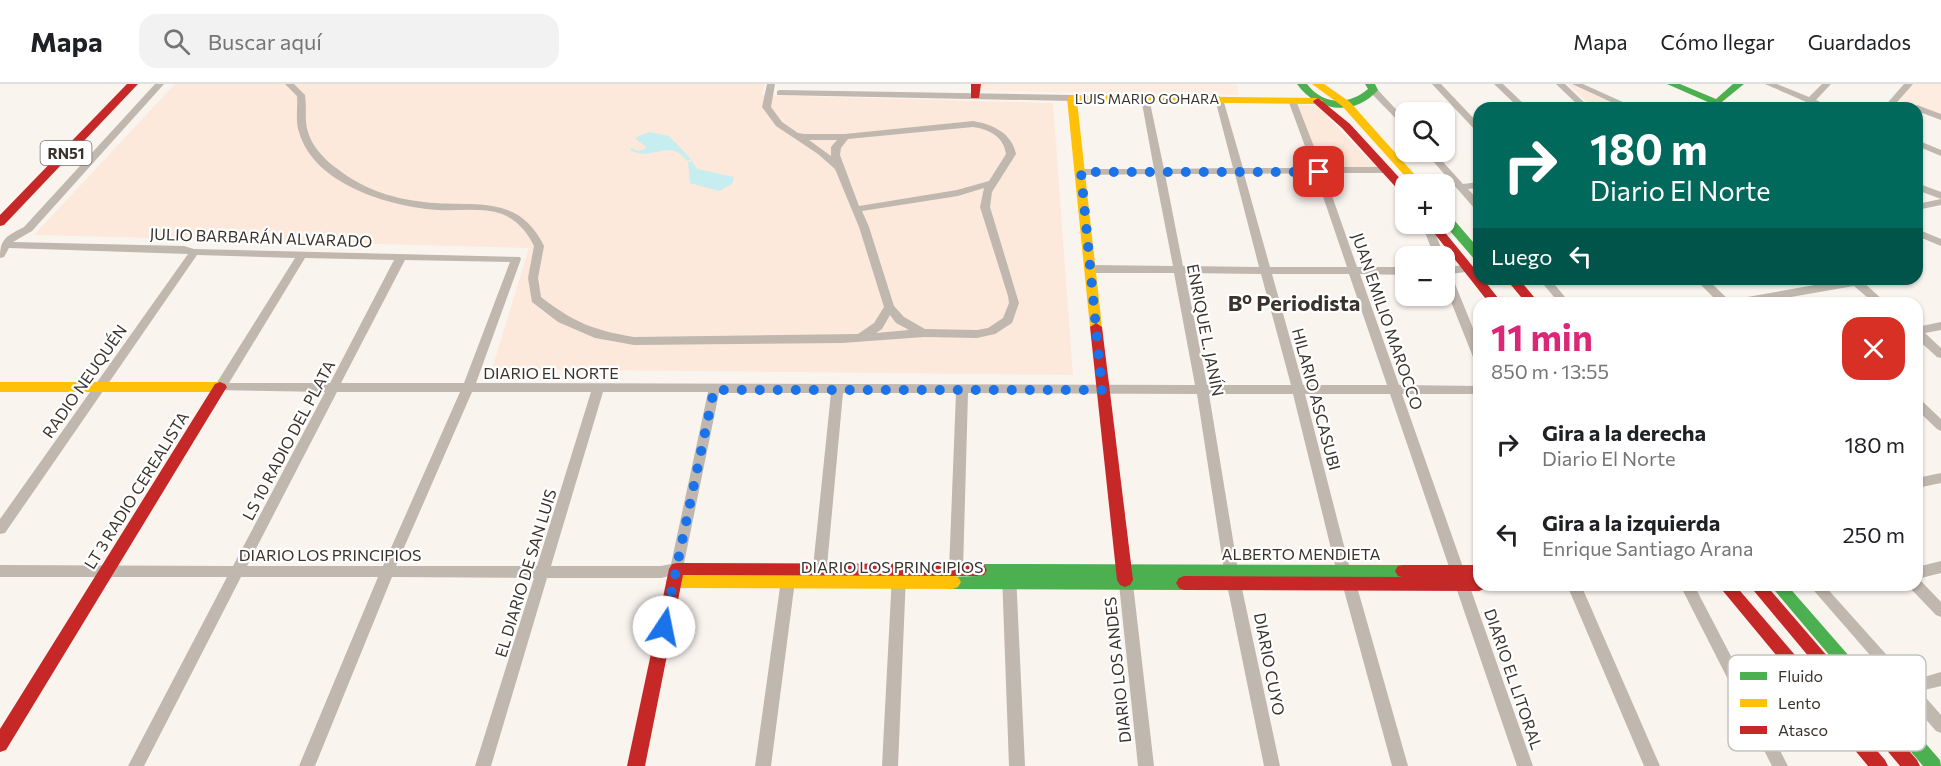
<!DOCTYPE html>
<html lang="es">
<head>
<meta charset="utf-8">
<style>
	body { margin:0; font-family:Commissioner,sans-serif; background:#f2f2f2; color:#202124; height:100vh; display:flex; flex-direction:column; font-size:22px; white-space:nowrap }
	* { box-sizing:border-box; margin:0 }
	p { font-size:20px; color:#757577 }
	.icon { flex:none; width:33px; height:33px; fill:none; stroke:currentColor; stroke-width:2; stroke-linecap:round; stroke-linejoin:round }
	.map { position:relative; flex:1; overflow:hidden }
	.sheet { position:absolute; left:1473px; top:213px; width:450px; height:294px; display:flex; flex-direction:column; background:#fff; border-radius:18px; box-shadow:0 2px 4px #0004 }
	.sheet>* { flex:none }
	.top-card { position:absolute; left:1473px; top:18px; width:450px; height:183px; border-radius:18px; box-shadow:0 2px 4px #0004; background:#00695c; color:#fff; overflow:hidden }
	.tools { position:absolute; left:1395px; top:18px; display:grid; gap:12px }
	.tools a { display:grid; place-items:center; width:60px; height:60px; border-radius:12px; background:#fff; box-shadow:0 2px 4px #0004; font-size:30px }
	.pin { position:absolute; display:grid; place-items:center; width:51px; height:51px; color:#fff; margin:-26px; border-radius:12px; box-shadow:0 3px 9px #0006 }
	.me { position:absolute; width:66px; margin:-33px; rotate:11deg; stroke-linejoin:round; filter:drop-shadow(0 0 4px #0008) }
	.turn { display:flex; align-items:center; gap:21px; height:126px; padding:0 18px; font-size:27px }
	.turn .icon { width:78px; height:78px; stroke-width:2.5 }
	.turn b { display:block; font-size:42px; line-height:51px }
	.then { display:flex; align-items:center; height:57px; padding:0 18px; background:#0003; gap:12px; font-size:22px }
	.round { display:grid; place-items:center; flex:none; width:63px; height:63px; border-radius:18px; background:#f2f2f2 }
	.overview { display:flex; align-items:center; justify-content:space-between; height:102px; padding:0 18px }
	h1 { font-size:36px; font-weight:700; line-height:45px; color:#db2777 }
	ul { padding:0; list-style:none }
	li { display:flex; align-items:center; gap:18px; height:90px; padding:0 18px }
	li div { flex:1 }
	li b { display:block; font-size:22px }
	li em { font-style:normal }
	header { display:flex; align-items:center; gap:36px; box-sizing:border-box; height:84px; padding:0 30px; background:#fff; border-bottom:2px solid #e0e0e0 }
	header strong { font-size:28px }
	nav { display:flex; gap:33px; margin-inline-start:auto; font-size:21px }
	.search { width:420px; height:54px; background:#f2f2f2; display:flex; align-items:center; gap:15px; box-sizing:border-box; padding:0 21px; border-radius:18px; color:#757577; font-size:22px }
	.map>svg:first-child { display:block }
	.built { fill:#fdecdf }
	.green { fill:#fce9db }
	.water { fill:#c6edef }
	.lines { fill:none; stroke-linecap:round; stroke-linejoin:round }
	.street { fill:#c0b7ae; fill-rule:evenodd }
	.fast { fill:#4caf50; fill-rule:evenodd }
	.slow { fill:#ffc107; fill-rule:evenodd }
	.jam { fill:#c62828; fill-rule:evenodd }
	.route { stroke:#1a73e8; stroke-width:10; stroke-dasharray:0 18 }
	.labels { text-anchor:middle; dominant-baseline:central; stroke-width:4.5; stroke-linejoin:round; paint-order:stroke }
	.far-street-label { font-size:14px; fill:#3a332d; stroke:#fff }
	.shield { fill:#fff; stroke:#75706c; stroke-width:1.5 }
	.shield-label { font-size:15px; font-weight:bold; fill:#3a332d }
	.street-label { font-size:16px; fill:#3a332d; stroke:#fff }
	.district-label { font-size:22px; font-weight:bold; fill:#3a332d; stroke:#fff }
	.key { fill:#fff; stroke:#c4c2c0; stroke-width:1.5 }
	.key-label { font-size:16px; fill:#3a332d }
</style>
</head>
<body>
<header>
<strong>Mapa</strong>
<div class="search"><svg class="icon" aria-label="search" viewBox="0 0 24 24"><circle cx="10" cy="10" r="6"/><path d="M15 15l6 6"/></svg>Buscar aquí</div>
<nav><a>Mapa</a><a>Cómo llegar</a><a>Guardados</a></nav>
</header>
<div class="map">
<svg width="1941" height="682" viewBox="0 0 1941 682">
	<rect width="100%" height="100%" fill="#faf4ef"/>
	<g class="built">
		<polygon points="981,0 1237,0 1239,11 980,7"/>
		<polygon points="1912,0 1941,0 1941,32 1898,16"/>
	</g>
	<g class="green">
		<polygon points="175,0 765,0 762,11 1053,19 1073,291 492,285 529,164 34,151"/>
		<polygon points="1568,0 1571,0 1624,24 1593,24"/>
		<polygon points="1297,20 1317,22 1377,84 1319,88"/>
	</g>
	<g class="water">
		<path d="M649 48 669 52 691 75 687 77C669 52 652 79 630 66L631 64 638 67 645 65 646 63 635 54Z"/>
		<polygon points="692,77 697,85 734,93 732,100 719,107 690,99 688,78"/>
	</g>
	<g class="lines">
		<g class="street">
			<path d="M155 0H164L32 147 13 158 184 162 194 165 520 173 521 175 476 299 1195 301 1174 189H1091L1086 185 1091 181 1173 182 1155 90 1081 91 1076 88 1081 85H1154L1141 14 1145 11 1149 14 1164 85 1233 84 1215 15 1219 12 1223 15 1243 84H1313L1288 16 1289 14H1295L1322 83H1386L1391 86 1386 89H1324L1357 183H1406V191L1360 190 1399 301 1479 302V310H1402L1533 682H1517L1390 310H1305L1350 485 1356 499 1408 682H1392L1342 499 1336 485 1293 310H1209L1238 486 1280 682H1264L1224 486 1197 310 968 309 963 486 961 490 956 492 951 490 949 486 956 309H843L826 493 824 497 819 499 814 497 812 493 831 309H719L682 489 661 494H547L491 682H475L534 494 392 493 315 682H299L378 493H241L144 682H128L227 493H0V481L233 482 325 308 216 306 214 303 216 300 295 174 197 171 5 449 0 450V435L188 170 9 164 4 173 0 174C0 154 7 152 24 143ZM1315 89 1347 183H1270L1244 90ZM1165 90H1235L1259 183 1183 182ZM305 174 394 176 330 299H229ZM405 176 510 178 464 299H341ZM1185 189 1261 190 1291 301H1207ZM1272 190H1349L1387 301H1303ZM337 308H460L383 482H247ZM472 308H591L537 482H396ZM603 308H708L671 480 661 482H551Z"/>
			<path d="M285 0H294L305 11C307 23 304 36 308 48 312 63 326 77 339 86 363 105 394 115 424 118 472 124 518 108 544 162L538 194 541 213C575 239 593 246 634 253L858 250 874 239 884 223 859 143 835 85 818 70 776 42 762 23 767 0H775L771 23 782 38 798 49 805 50H845L973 37C992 40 1012 49 1016 70L992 108 990 123 1019 219 1012 239 995 250 977 254 924 253 842 259 634 261 595 254 558 238 532 218 528 194 534 162C527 148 517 136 502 130 482 123 460 127 439 126 391 123 314 101 299 48 295 37 298 24 297 12ZM973 43C989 45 1004 53 1006 70L989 97 957 106 859 122 840 71 841 64 848 55ZM809 56H837L831 63V72ZM984 104 980 123 1008 212 1009 219 1003 234 988 244 977 246 925 245 904 233 894 222 869 143 862 127 958 112ZM890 231 896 239 909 246 876 249 882 245Z"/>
			<polygon points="1432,0 1441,0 1479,40 1479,48 1476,47"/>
			<polygon points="1494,0 1503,0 1528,24 1519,24"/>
			<polygon points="1556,0 1565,0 1590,24 1581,24"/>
			<polygon points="1572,0 1583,0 1636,24 1624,24"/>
			<polygon points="1765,0 1777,0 1809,13 1822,0 1831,0 1816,16 1832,24 1820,24"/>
			<polygon points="1904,0 1913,0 1892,24 1883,24"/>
			<polygon points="1373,3 1376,4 1406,36 1406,45 1370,8 1370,4"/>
			<polygon points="780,6 1072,11 1076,14 1072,17 777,11 777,7"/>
			<polygon points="1717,16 1732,22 1733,24 1708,24"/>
			<polygon points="1917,21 1941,30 1941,36 1917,27 1917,24 1913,24"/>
			<polygon points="1917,56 1941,66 1941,72 1917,62"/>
			<polygon points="1425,68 1434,68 1463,100 1479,98 1479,104 1468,105 1479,117 1479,126 1475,125"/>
			<polygon points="1917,99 1941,108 1941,121 1917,126 1917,120 1941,115 1917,106"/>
			<polygon points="1422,140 1432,140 1444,172 1434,172"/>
			<polygon points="1917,145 1941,155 1941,162 1917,152"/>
			<polygon points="1468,181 1473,185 1472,187 1451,190 1479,259 1479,277 1473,273 1444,200 1444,183"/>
			<polygon points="1539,195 1550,195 1570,219 1559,219"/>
			<polygon points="1695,195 1707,195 1731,218 1736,215 1848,195 1860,195 1886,219 1874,219 1854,202 1757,219 1719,219"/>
			<polygon points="1941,238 1941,246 1925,249 1941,264 1941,274 1937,273 1917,255 1917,243"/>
			<polygon points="1917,315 1921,316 1941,335 1941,347 1937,345 1917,326"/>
			<polygon points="1941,389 1941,399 1917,404 1917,394"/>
			<polygon points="1941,477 1941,489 1917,495 1917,483"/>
			<polygon points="789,483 794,485 796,489 771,682 755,682 782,489 784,485"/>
			<polygon points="1009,484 1014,486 1016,490 1025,682 1009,682 1002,490 1004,486"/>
			<polygon points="899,485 904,487 906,491 898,682 882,682 892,491 894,487"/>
			<polygon points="1126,494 1131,496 1133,500 1154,682 1138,682 1119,500 1121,496"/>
			<polygon points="1917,496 1921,497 1941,518 1941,533 1936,531 1911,505 1909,501 1917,501"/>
			<polygon points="1567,501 1581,501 1660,682 1644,682"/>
			<polygon points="1680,501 1694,501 1788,682 1772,682"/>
			<polygon points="1809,501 1824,501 1910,597 1941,588 1941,602 1920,607 1941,631 1941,649 1936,647"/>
		</g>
		<g class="fast">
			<path d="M1297 0H1307C1323 21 1348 22 1368 5L1365 0H1375L1378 6C1354 33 1317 28 1297 0Z"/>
			<polygon points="1667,0 1680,0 1716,15 1733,0 1744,0 1717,22"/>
			<polygon points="1444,129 1448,129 1479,165 1479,177 1475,176 1444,140"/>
			<polygon points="979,480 1403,481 1408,482 1411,487 1408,492 1403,493 1185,493 1189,494 1192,499 1189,504 1184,506 953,505 948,503 945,498 948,493 977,492 971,486 974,481"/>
			<polygon points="1770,501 1787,501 1940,676 1941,682 1923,682"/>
		</g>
		<g class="slow">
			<polygon points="1312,0 1324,0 1350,18 1423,100 1412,100 1342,22"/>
			<polygon points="1072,11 1318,14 1323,17 1318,20 1077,17 1102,243 1096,247 1090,243 1067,14"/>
			<polygon points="0,298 220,298 227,303 220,308 0,308"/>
			<polygon points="674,490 953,491 958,493 961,498 958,503 953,505 674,504 669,502 666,497 669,492"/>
		</g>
		<g class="jam">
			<polygon points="127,0 138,0 4,141 0,142 0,131"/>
			<polygon points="971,0 981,0 979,14 971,14"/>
			<polygon points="1318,14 1350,40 1406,101 1406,111 1402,110 1342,44 1314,19 1313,17"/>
			<polygon points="1427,140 1438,140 1479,190 1479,195 1483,195 1502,219 1489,219"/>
			<polygon points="1506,195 1519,195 1539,219 1526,219"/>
			<polygon points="1096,239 1102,243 1133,496 1130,501 1125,503 1120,501 1117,496 1090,243"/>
			<polygon points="220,298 225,300 227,303 225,306 6,666 0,668 0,645 215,300"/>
			<polygon points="677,479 979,480 984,481 987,486 984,491 979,492 683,491 645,682 627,682 669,485 672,480"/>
			<polygon points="1403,481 1479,481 1479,493 1477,493 1479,493 1479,501 1486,501 1484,505 1479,507 1184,506 1179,504 1176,499 1179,494 1184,492 1402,493 1398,492 1395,487 1398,482"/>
			<polygon points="1718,501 1735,501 1885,676 1888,682 1868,682"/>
			<polygon points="1749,501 1766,501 1917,676 1920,682 1900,682"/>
		</g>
	</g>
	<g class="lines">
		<polyline class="route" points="664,543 714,306 1102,306 1081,88 1319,88"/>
	</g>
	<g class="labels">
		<g class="far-street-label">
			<text x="1147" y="14">LUIS MARIO GOHARA</text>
		</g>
		<rect class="shield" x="40.5" y="57" width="51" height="24" rx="4.5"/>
		<g class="shield-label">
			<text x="66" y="69">RN51</text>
		</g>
		<g class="street-label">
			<text transform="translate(261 153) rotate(2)">JULIO BARBARÁN ALVARADO</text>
			<text transform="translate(1388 237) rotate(71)">JUAN EMILIO MAROCCO</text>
			<text transform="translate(1206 246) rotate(79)">ENRIQUE L. JANÍN</text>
			<text x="551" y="288">DIARIO EL NORTE</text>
			<text transform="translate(84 297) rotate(-55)">RADIO NEUQUÉN</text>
			<text transform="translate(1317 315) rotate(75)">HILARIO ASCASUBI</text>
			<text transform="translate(288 356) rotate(-62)">LS 10 RADIO DEL PLATA</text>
			<text transform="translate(136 406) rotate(-58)">LT 3 RADIO CEREALISTA</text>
			<text x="1301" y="469">ALBERTO MENDIETA</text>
			<text x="330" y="470">DIARIO LOS PRINCIPIOS</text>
			<text x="892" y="482">DIARIO LOS PRINCIPIOS</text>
			<text transform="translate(525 489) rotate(-73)">EL DIARIO DE SAN LUIS</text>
			<text transform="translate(1270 580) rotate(79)">DIARIO CUYO</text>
			<text transform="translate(1117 586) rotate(-96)">DIARIO LOS ANDES</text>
			<text transform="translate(1514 595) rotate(71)">DIARIO EL LITORAL</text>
		</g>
		<g class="district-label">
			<text x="1294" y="218">Bº Periodista</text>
		</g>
	</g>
	<rect x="1728" y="571" width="198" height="96" rx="9" class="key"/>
	<rect x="1740" y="588" width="27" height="8" fill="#4caf50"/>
	<rect x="1740" y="615" width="27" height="8" fill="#ffc107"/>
	<rect x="1740" y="642" width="27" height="8" fill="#c62828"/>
	<g class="key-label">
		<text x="1778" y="598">Fluido</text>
		<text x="1778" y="625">Lento</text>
		<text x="1778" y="652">Atasco</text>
	</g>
</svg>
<div class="tools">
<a><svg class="icon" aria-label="search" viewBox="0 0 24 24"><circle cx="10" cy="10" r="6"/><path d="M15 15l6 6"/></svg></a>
<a>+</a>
<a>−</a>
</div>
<div class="pin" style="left:1319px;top:88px;background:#d93025"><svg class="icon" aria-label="arrive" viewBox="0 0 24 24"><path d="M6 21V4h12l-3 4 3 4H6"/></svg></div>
<svg class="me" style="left:664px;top:543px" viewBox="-20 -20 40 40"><circle r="19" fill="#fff"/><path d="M0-13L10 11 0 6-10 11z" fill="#1a73e8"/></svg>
<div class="top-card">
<div class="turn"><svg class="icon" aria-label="right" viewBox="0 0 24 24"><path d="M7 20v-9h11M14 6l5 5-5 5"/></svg><div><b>180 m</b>Diario El Norte</div></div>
<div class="then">Luego<svg class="icon" aria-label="left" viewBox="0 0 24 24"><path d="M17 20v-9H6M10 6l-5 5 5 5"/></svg></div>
</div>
<section class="sheet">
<div class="overview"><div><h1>11 min</h1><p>850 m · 13:55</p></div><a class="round" style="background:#d93025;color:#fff"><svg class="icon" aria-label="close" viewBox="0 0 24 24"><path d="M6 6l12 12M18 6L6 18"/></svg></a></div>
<ul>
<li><svg class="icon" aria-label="right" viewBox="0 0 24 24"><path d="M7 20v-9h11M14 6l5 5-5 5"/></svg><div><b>Gira a la derecha</b><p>Diario El Norte</p></div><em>180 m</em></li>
<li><svg class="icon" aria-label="left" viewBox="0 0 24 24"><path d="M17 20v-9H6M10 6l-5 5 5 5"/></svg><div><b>Gira a la izquierda</b><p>Enrique Santiago Arana</p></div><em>250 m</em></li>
</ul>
</section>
</div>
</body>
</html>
